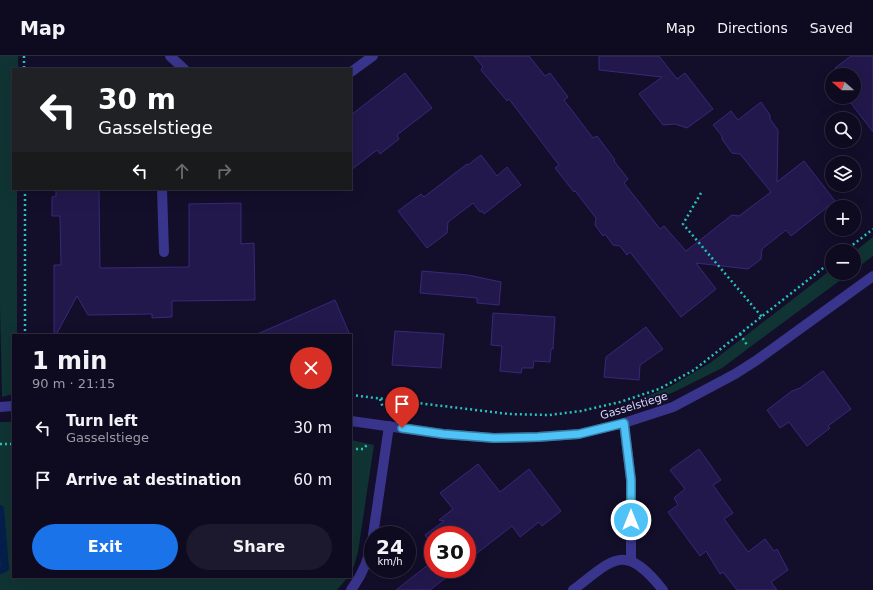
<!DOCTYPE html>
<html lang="en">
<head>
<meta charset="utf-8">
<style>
	body { margin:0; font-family:"DejaVu Sans",sans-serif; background:#1c182d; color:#f1f3f6; height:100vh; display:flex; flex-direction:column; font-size:15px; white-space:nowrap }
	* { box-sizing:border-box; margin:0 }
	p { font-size:13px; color:#9b9aa5 }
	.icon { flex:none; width:22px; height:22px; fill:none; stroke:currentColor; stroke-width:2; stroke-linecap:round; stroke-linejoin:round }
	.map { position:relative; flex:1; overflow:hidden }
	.sheet { position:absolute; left:12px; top:278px; width:340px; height:244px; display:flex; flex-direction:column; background:#0e0a20; border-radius:0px; box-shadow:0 4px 16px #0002,0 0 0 1px #2e2b3e }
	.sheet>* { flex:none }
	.banner { position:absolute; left:12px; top:12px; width:340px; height:122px; border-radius:0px; box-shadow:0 4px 16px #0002,0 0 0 1px #2e2b3e; background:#202124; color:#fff; overflow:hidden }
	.needle { width:26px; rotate:290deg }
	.controls { position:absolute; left:825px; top:12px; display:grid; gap:8px }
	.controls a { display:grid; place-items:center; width:36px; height:36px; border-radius:50%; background:#0e0a20; box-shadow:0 4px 16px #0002,0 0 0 1px #2e2b3e; font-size:20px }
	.speed { position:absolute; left:364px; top:470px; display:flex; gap:8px; font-size:20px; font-weight:700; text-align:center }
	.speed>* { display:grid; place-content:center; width:52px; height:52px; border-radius:50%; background:#0e0a20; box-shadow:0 4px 16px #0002,0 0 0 1px #2e2b3e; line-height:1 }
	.speed small { font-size:10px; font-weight:400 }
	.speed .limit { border:6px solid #d22; background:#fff; color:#111 }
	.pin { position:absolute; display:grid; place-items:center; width:34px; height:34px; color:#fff; margin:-41px -17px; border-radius:50% 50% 50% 0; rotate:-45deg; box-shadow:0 0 4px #0007 }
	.pin .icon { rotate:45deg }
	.me { position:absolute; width:44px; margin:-22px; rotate:0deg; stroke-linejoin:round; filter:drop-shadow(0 0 3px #0008) }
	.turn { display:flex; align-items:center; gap:14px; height:84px; padding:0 20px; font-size:18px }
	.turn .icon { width:52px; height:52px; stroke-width:2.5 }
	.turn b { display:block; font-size:28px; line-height:34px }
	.lanes { display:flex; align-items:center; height:38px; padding:0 20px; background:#0003; justify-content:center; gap:20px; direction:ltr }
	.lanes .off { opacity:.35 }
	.round { display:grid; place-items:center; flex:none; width:42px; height:42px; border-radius:21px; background:#1c182d }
	.summary { display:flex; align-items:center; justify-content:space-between; height:68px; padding:0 20px }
	h1 { font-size:24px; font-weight:800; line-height:30px }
	.primary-button { display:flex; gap:8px; margin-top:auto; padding:8px 20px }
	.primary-button a { flex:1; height:46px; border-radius:24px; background:#1a73e8; color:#fff; font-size:16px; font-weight:800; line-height:46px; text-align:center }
	.primary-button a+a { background:#1c182d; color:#f1f3f6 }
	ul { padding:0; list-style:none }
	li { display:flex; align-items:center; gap:12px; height:52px; padding:0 20px }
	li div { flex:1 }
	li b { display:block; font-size:15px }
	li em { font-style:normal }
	header { display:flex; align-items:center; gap:24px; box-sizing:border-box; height:56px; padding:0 20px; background:#0e0a20; border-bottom:1px solid #2e2b3e }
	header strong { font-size:19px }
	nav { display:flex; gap:22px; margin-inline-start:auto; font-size:14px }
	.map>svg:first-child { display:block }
	.green { fill:#103433 }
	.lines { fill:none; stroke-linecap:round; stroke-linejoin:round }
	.stream { stroke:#061e4b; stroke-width:8 }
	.building { fill:#23184c; stroke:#39287a }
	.path { stroke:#25c5bd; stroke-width:2.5; stroke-dasharray:2 3; stroke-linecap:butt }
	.minor { stroke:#39358d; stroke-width:10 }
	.route-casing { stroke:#337fa1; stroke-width:10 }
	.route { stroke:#4fc3f7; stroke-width:7 }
	.labels { text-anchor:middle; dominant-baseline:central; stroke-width:3.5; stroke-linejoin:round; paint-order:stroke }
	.street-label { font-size:11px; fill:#dcd6ff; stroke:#130e2a }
</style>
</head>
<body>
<header>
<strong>Map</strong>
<nav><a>Map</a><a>Directions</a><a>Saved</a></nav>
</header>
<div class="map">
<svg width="873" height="534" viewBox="0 0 873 534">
	<rect width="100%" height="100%" fill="#130e2a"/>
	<g class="green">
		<polygon points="0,0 18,0 18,13 13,13 13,133 17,133 17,279 13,279 13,338 2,341 0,250"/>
		<polygon points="873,181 873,200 854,214 854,196"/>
		<polygon points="832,213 832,217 850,217 722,312 674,336 631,352 630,348 671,330 710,307"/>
		<polygon points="0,366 13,366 13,521 348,521 337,534 0,534"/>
		<polygon points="351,384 374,389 358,496 354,510 351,516"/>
	</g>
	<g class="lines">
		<polyline class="stream" points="0,453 5,512 0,514"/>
	</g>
	<g class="building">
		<polygon points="474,0 529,0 545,20 550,17 568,41 564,44 593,82 597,80 615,104 614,105 628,123 624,127 660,173 664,170 686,195 732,159 739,160 771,136 740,98 732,97 722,83 722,80 713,69 731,55 738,64 761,46 770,59 770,63 778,74 777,126 804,105 835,145 791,180 786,174 762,193 761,203 748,213 696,207 716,233 681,261 630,196 627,199 620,190 613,189 605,178 603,180 595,169 596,162 575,135 574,136 555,112 559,109 509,43 507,45 481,14 483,11"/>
		<polygon points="599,0 659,0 677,23 685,17 713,53 687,72 675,68 663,69 639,38 662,21 599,14"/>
		<polygon points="851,0 873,0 873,76 850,46 853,44 851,41 854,41 854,19 840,19 835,12"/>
		<polygon points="405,17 432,52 397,79 399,83 380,98 377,94 351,114 351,59"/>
		<polygon points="481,99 497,120 507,111 521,129 484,158 482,155 480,156 473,147 448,166 447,177 427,192 398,155 421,138 424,141 467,108 468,109"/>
		<polygon points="56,133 99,133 100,212 189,211 189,148 241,147 241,188 254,187 255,244 172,245 172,261 152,262 152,258 88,259 77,240 56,279 54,279 54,209 61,209 60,160 52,160 52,141 56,140"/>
		<polygon points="422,215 468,219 501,226 499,249 477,247 477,242 420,237"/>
		<polygon points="335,244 350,279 255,279"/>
		<polygon points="493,257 555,261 553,293 551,293 550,306 534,305 533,312 522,312 521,317 500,315 502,290 491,289"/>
		<polygon points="646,271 663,293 640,309 639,324 604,321 606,301"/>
		<polygon points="395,275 444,278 441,312 392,309"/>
		<polygon points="823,315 851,353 828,370 830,372 807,390 789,366 780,372 767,354 792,335 800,332"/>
		<polygon points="699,393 721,424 713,429 733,457 724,463 748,496 765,483 774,495 777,493 788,514 771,526 777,534 737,534 723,516 720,518 706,495 700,500 668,456 678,449 674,442 685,433 670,414"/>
		<polygon points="478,408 500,436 529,413 561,455 542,470 539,466 520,481 512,470 467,505 467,479 433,479 433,489 425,479 444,465 439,464 453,453 440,437"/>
		<polygon points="433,505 433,513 457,513 430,534 396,534"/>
	</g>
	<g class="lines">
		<g class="path">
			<polyline points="24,0 24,13"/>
			<polyline points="25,133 25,279"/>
			<polyline points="701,137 683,168 762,261"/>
			<polyline points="845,195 873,173"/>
			<polyline points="740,278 747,289"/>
			<polyline points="351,339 509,358 549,359 581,355 620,346 659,333 694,314 832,205"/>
			<polyline points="380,343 383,352"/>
			<polyline points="0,388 13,388"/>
			<polyline points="351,393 363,393 368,388"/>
		</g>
		<g class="minor">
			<polyline points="170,0 184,13"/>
			<polyline points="351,16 373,0"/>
			<polyline points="162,133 164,196"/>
			<polyline points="0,351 13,350"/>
			<polyline points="351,365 443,378 493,382 538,381 579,378 624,367 673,351 735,318 757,304 873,220"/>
			<polyline points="624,367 631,424 631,504"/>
			<polyline points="373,479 389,370"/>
			<path d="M351 534C363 518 370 501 373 481"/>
			<path d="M573 534C614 503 624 485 663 534"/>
		</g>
	</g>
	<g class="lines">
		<g class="route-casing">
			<polyline id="route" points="402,372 443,378 494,382 538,381 579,378 624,367 631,424 631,464"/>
		</g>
		<use href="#route" class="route"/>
	</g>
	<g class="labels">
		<g class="street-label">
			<text transform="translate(634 350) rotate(-17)">Gasselstiege</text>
		</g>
	</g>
</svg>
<div class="controls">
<a><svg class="needle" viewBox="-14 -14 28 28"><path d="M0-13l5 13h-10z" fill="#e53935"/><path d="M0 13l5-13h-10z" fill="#9b9aa5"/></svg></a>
<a><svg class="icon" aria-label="search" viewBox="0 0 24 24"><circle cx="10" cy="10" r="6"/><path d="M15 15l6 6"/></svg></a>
<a><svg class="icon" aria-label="layers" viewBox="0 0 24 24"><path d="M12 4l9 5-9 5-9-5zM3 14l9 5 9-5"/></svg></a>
<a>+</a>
<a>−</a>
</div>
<div class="speed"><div>24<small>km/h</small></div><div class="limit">30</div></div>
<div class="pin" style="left:402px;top:372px;background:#d93025"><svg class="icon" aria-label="arrive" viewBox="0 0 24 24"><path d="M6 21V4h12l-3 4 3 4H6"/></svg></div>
<svg class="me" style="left:631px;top:464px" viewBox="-20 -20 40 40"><circle r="17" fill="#4fc3f7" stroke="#fff" stroke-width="3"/><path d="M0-11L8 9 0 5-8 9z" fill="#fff"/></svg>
<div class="banner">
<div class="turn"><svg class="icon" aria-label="left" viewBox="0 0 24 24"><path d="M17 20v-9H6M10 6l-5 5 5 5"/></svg><div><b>30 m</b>Gasselstiege</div></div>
<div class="lanes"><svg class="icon" aria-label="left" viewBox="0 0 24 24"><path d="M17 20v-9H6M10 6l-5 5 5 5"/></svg><svg class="icon off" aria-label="ahead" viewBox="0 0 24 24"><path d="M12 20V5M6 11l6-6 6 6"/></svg><svg class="icon off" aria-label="right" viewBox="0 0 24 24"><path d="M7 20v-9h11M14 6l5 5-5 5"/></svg></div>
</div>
<section class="sheet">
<div class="summary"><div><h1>1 min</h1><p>90 m · 21:15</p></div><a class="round" style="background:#d93025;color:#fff"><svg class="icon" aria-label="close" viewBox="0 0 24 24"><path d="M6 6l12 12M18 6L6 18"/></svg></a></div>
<ul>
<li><svg class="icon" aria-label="left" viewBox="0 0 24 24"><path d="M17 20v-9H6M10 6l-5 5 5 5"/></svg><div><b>Turn left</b><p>Gasselstiege</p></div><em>30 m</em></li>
<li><svg class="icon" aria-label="arrive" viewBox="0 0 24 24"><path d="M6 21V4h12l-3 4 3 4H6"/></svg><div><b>Arrive at destination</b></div><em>60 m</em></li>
</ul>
<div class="primary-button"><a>Exit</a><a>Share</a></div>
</section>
</div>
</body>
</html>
